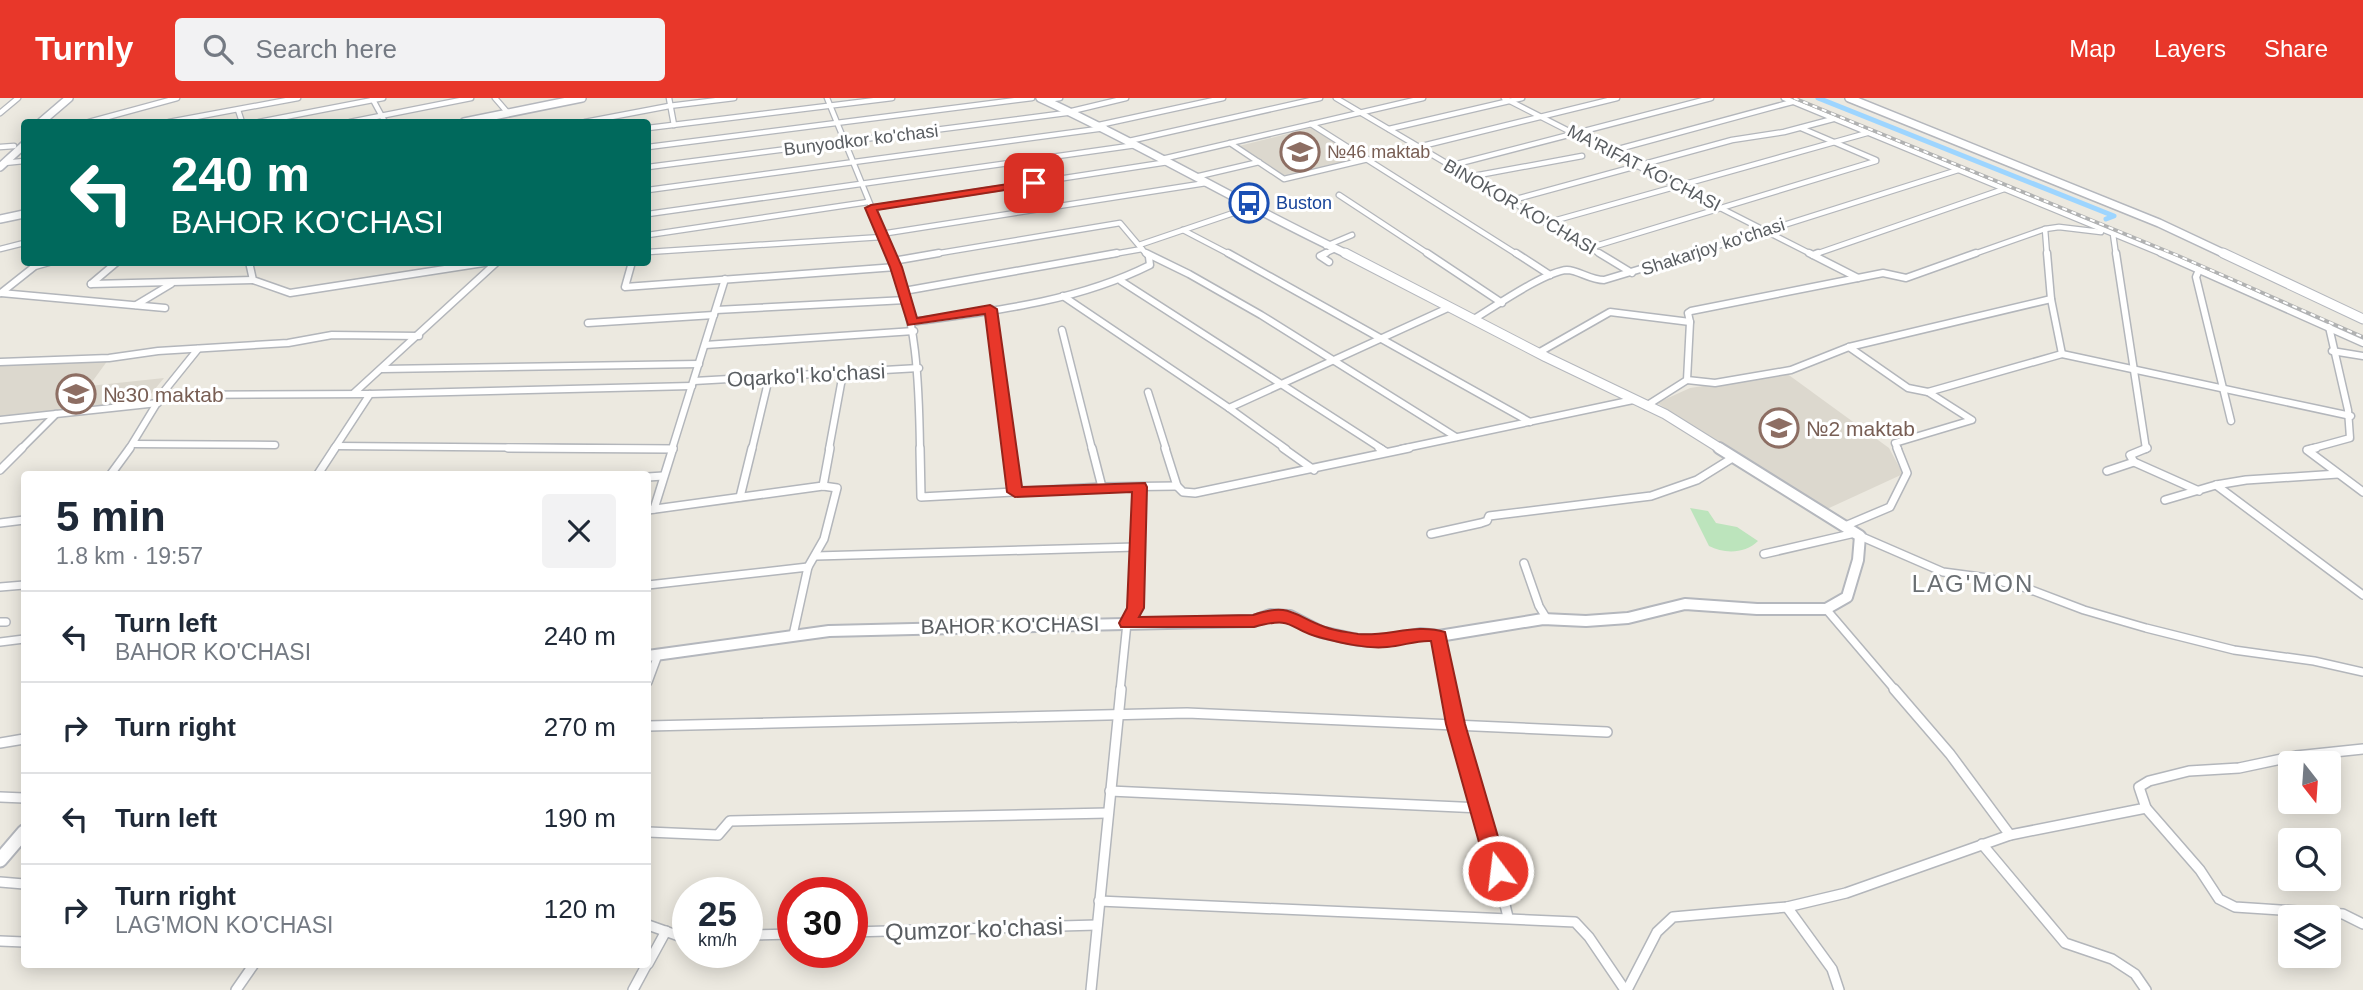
<!DOCTYPE html>
<html lang="en">
<head>
<meta charset="utf-8">
<style>
	body { margin:0; font-family:Arial,sans-serif; background:#f2f2f3; color:#1f2937; height:100vh; display:flex; flex-direction:column; font-size:26px; white-space:nowrap }
	* { box-sizing:border-box; margin:0 }
	p { font-size:23px; color:#747a83 }
	.icon { flex:none; width:38px; height:38px; fill:none; stroke:currentColor; stroke-width:2; stroke-linecap:round; stroke-linejoin:round }
	.map { position:relative; flex:1; overflow:hidden }
	.details { position:absolute; left:21px; top:373px; width:630px; height:497px; display:flex; flex-direction:column; background:#fff; border-radius:7px; box-shadow:0 4px 18px #0003 }
	.details>* { flex:none }
	.banner { position:absolute; left:21px; top:21px; width:630px; height:147px; border-radius:7px; box-shadow:0 4px 18px #0003; background:#00695c; color:#fff; overflow:hidden }
	.needle { width:46px; rotate:163deg }
	.buttons { position:absolute; left:2278px; top:653px; display:grid; gap:14px }
	.buttons a { display:grid; place-items:center; width:63px; height:63px; border-radius:7px; background:#fff; box-shadow:0 4px 18px #0003; font-size:35px }
	.speed { position:absolute; left:672px; top:779px; display:flex; gap:14px; font-size:35px; font-weight:700; text-align:center }
	.speed>* { display:grid; place-content:center; width:91px; height:91px; border-radius:50%; background:#fff; box-shadow:0 4px 18px #0003; line-height:1 }
	.speed small { font-size:18px; font-weight:400 }
	.speed .limit { border:10px solid #d22; background:#fff; color:#111 }
	.pin { position:absolute; display:grid; place-items:center; width:60px; height:60px; color:#fff; margin:-30px; border-radius:14px; box-shadow:0 4px 10px #0006 }
	.me { position:absolute; width:77px; margin:-38px; rotate:345deg; stroke-linejoin:round; filter:drop-shadow(0 0 5px #0008) }
	.turn { display:flex; align-items:center; gap:24px; height:147px; padding:0 35px; font-size:32px }
	.turn .icon { width:91px; height:91px; stroke-width:2.5 }
	.turn b { display:block; font-size:49px; line-height:60px }
	.round { display:grid; place-items:center; flex:none; width:74px; height:74px; border-radius:7px; background:#f2f2f3 }
	.head { display:flex; align-items:center; justify-content:space-between; height:119px; padding:0 35px }
	h1 { font-size:42px; font-weight:700; line-height:52px }
	ul { padding:0; list-style:none }
	li { display:flex; align-items:center; gap:21px; height:91px; padding:0 35px; border-top:2px solid #e0e1e3 }
	li div { flex:1 }
	li b { display:block; font-size:26px }
	li em { font-style:normal }
	header { display:flex; align-items:center; gap:42px; box-sizing:border-box; height:98px; padding:0 35px; background:#e8372a; color:#fff }
	header strong { font-size:33px }
	nav { display:flex; gap:38px; margin-inline-start:auto; font-size:24px }
	.search { width:490px; height:63px; background:#f2f2f3; display:flex; align-items:center; gap:18px; box-sizing:border-box; padding:0 24px; border-radius:7px; color:#747a83; font-size:26px }
	.map>svg:first-child { display:block }
	.education { fill:#dcd8ce }
	.green { fill:#bce4bc }
	.lines { fill:none; stroke-linecap:round; stroke-linejoin:round }
	.canal { stroke:#9dd5ff; stroke-width:5 }
	.street-far3-casing { stroke:#b3b6bb; stroke-width:7 }
	.street-far2-casing { stroke:#b3b6bb; stroke-width:9 }
	.street-far1-casing { stroke:#b3b6bb; stroke-width:10 }
	.street-casing { stroke:#b3b6bb; stroke-width:12 }
	.secondary-far3-casing { stroke:#b4b7bd; stroke-width:10 }
	.secondary-far2-casing { stroke:#b4b7bd; stroke-width:11 }
	.secondary-far1-casing { stroke:#b4b7bd; stroke-width:14 }
	.secondary-casing { stroke:#b4b7bd; stroke-width:17 }
	.street-far3 { stroke:#fff; stroke-width:4.5 }
	.street-far2 { stroke:#fff; stroke-width:6 }
	.street-far1 { stroke:#fff; stroke-width:7 }
	.street { stroke:#fff; stroke-width:9 }
	.secondary-far3 { stroke:#fff; stroke-width:7 }
	.secondary-far2 { stroke:#fff; stroke-width:9 }
	.secondary-far1 { stroke:#fff; stroke-width:10 }
	.secondary { stroke:#fff; stroke-width:13 }
	.rail-casing { stroke:#b1b2b2; stroke-width:3.5 }
	.rail { stroke:#fff; stroke-width:2; stroke-dasharray:5; stroke-linecap:butt }
	.route { fill:#e8372a; stroke:#97241b; stroke-width:2 }
	.labels { text-anchor:middle; dominant-baseline:central; stroke-width:6; stroke-linejoin:round; paint-order:stroke }
	.far-street-label { font-size:18px; fill:#595d61; stroke:#fff }
	.far-education-label { font-size:18px; fill:#785e54; stroke:#fff; text-anchor:start }
	.far-transit-label { font-size:18px; fill:#164399; stroke:#fff; text-anchor:start }
	.street-label { font-size:21px; fill:#595d61; stroke:#fff }
	.education-label { font-size:21px; fill:#785e54; stroke:#fff; text-anchor:start }
	.quarter-label { font-size:24px; letter-spacing:2px; fill:#6a6f73; stroke:#fff }
	.near-street-label { font-size:24px; fill:#595d61; stroke:#fff }
</style>
</head>
<body>
<header>
<strong>Turnly</strong>
<div class="search"><svg class="icon" aria-label="search" viewBox="0 0 24 24"><circle cx="10" cy="10" r="6"/><path d="M15 15l6 6"/></svg>Search here</div>
<nav><a>Map</a><a>Layers</a><a>Share</a></nav>
</header>
<div class="map">
<svg width="2363" height="892" viewBox="0 0 2363 892">
	<rect width="100%" height="100%" fill="#ece9e0"/>
	<g class="education">
		<polygon points="1315,29 1363,60 1283,79 1239,48"/>
		<polygon points="108,262 89,288 164,280 145,303 0,319 0,268"/>
		<polygon points="1786,275 1889,350 1903,376 1827,411 1657,305 1690,290"/>
	</g>
	<path class="green" d="M1690 410 1708 413 1716 425 1737 429 1758 443C1745 456 1724 456 1709 448Z"/>
	<g class="lines">
		<polyline class="canal" points="1818,0 2114,118 2106,121"/>
		<g class="street-far3-casing">
			<g id="street-far3">
				<polyline points="372,0 385,24"/>
				<polyline points="495,0 508,15"/>
				<polyline points="669,0 674,27"/>
				<polyline points="827,0 891,157"/>
				<polyline points="1336,0 1602,157"/>
				<polyline points="1504,0 1813,157"/>
				<polyline points="1784,0 2165,157"/>
				<polyline points="1046,2 1060,0"/>
				<polyline points="238,12 242,24"/>
				<polyline points="1072,13 1126,0"/>
				<polyline points="0,15 18,0"/>
				<polyline points="89,24 177,0"/>
				<polyline points="169,24 298,0"/>
				<polyline points="259,24 383,0"/>
				<polyline points="350,24 471,0"/>
				<polyline points="585,24 669,8 734,0"/>
				<polyline points="1311,26 1518,157"/>
				<polyline points="1099,27 1223,0"/>
				<polyline points="648,30 892,0"/>
				<polyline points="1801,30 1876,62"/>
				<polyline points="1389,31 1522,0"/>
				<polyline points="1129,43 1320,0"/>
				<polyline points="1230,45 1284,81 1368,61"/>
				<polyline points="0,49 14,48"/>
				<polyline points="648,49 1032,0"/>
				<polyline points="1418,49 1617,0"/>
				<polyline points="1611,53 1792,4"/>
				<polyline points="1162,61 1423,0"/>
				<polyline points="4,65 24,63"/>
				<polyline points="1449,68 1711,0"/>
				<polyline points="648,69 1074,14"/>
				<polyline points="1195,79 1259,64"/>
				<polyline points="1468,79 1582,58"/>
				<polyline points="648,92 1105,30"/>
				<polyline points="1339,97 1430,157"/>
				<polyline points="1509,103 1732,42 1784,34 1833,21"/>
				<polyline points="871,110 1168,64"/>
				<polyline points="648,116 1136,47"/>
				<polyline points="1546,125 1867,35"/>
				<polyline points="2045,131 2047,157"/>
				<polyline points="1183,132 1231,157"/>
				<polyline points="881,136 1206,85"/>
				<polyline points="2113,136 2116,157"/>
				<polyline points="648,137 868,104"/>
				<polyline points="1139,147 1251,109"/>
				<polyline points="1326,148 1352,137"/>
				<polyline points="1589,150 1876,63"/>
				<polyline points="0,151 24,145"/>
				<polyline points="648,154 882,139"/>
				<polyline points="928,157 1120,125 1147,157"/>
				<polyline points="1108,157 1142,151"/>
				<polyline points="1322,157 1333,152"/>
				<polyline points="1689,157 1958,72"/>
				<polyline points="1813,157 2004,91"/>
				<polyline points="1971,157 2045,131 2059,129 2101,134"/>
			</g>
		</g>
		<g class="street-far2-casing">
			<g id="street-far2">
				<path d="M890 155C917 219 919 284 920 351"/>
				<polyline points="1146,155 1189,176 1261,217 1456,339"/>
				<polyline points="1228,155 1530,324"/>
				<polyline points="1326,155 1320,158 1329,164"/>
				<polyline points="1427,155 1502,205"/>
				<polyline points="1516,155 1550,177"/>
				<polyline points="1599,155 1632,175"/>
				<polyline points="1809,155 1858,180"/>
				<polyline points="2047,155 2051,201 2062,256"/>
				<polyline points="2116,155 2146,351"/>
				<polyline points="2161,155 2363,245"/>
				<polyline points="1813,157 1818,155"/>
				<polyline points="893,163 939,155"/>
				<polyline points="249,164 253,182 290,195 490,164"/>
				<polyline points="632,164 625,189 896,169"/>
				<polyline points="2199,172 2196,179 2231,323"/>
				<polyline points="1121,183 1382,351"/>
				<polyline points="91,186 253,182"/>
				<polyline points="91,186 117,164"/>
				<polyline points="904,193 1117,155"/>
				<polyline points="1,195 165,210"/>
				<polyline points="1,195 35,168 49,164"/>
				<polyline points="1063,198 1229,310 1450,209"/>
				<polyline points="136,207 171,186"/>
				<polyline points="991,211 1009,351"/>
				<polyline points="716,212 906,202"/>
				<path d="M1474 221C1494 209 1546 173 1567 172 1578 172 1590 182 1604 182L1694 155"/>
				<path d="M912 224C993 213 1076 204 1150 167L1149 159"/>
				<polyline points="588,225 714,217"/>
				<polyline points="1062,232 1092,351"/>
				<polyline points="705,247 914,233"/>
				<polyline points="1849,249 1908,290 1928,294 1972,322 1895,345 1898,351"/>
				<polyline points="2332,253 2363,258"/>
				<polyline points="1538,255 1610,214 1690,224"/>
				<polyline points="0,264 109,260 158,253 288,245 332,237 419,238"/>
				<polyline points="382,271 699,266"/>
				<polyline points="1687,282 1715,285 1791,272 1849,249 2051,201"/>
				<polyline points="694,283 919,270"/>
				<polyline points="1148,294 1166,351"/>
				<polyline points="1928,294 2062,256 2351,318"/>
				<polyline points="354,295 497,164"/>
				<polyline points="162,297 370,296 692,288"/>
				<polyline points="1646,308 1687,282 1690,224 1688,215 1691,213 1883,175 1906,180 1976,155"/>
				<polyline points="1229,310 1286,351"/>
				<polyline points="0,322 158,305"/>
				<polyline points="133,346 275,347"/>
				<polyline points="336,348 673,351"/>
				<polyline points="21,351 56,316"/>
				<polyline points="129,351 165,292 198,251"/>
				<polyline points="334,351 370,296"/>
				<polyline points="672,351 725,181"/>
				<polyline points="752,351 769,280"/>
				<polyline points="829,351 843,275"/>
				<polyline points="1401,351 1633,302"/>
				<polyline points="2310,351 2350,340 2348,312 2329,229"/>
			</g>
		</g>
		<g class="street-far1-casing">
			<g id="street-far1">
				<polyline points="508,350 673,351"/>
				<polyline points="920,350 921,399 1102,389 1177,388"/>
				<polyline points="1009,350 1015,394"/>
				<polyline points="1092,350 1102,389"/>
				<polyline points="1165,350 1177,388 1183,394 1195,395 1409,350"/>
				<polyline points="1283,350 1314,372"/>
				<polyline points="1379,350 1386,354"/>
				<polyline points="2316,350 2307,352 2363,394"/>
				<polyline points="2134,364 2199,393"/>
				<polyline points="0,372 22,350"/>
				<polyline points="2107,373 2134,364 2130,357 2147,350"/>
				<polyline points="111,376 130,350"/>
				<polyline points="318,376 335,350"/>
				<polyline points="648,379 663,378"/>
				<polyline points="2216,387 2363,497"/>
				<polyline points="823,388 830,350"/>
				<polyline points="740,399 752,350"/>
				<polyline points="2165,402 2216,387 2246,382 2338,376"/>
				<polyline points="654,411 673,350"/>
				<polyline points="648,412 823,388 837,390 824,441 808,469 793,537"/>
				<polyline points="0,425 24,422"/>
				<polyline points="1845,428 1890,409 1907,375 1897,350"/>
				<polyline points="1431,436 1481,425 1487,423 1489,418 1651,398 1697,382 1734,359"/>
				<polyline points="1860,438 1943,474 1988,480 2026,490 2084,512 2146,530 2234,552 2314,563 2363,574"/>
				<polyline points="1764,456 1855,435"/>
				<polyline points="816,458 1136,449"/>
				<polyline points="1524,465 1539,508 1547,521"/>
				<polyline points="648,487 808,469"/>
				<polyline points="0,489 24,487"/>
				<polyline points="1826,511 1896,593"/>
				<polyline points="0,524 6,524"/>
				<polyline points="1439,538 1449,593"/>
				<polyline points="0,544 24,541"/>
				<polyline points="648,584 658,557"/>
				<polyline points="1120,593 1127,525 1135,510 1139,389"/>
			</g>
		</g>
		<g class="street-casing">
			<g id="street">
				<polyline points="1449,591 1455,626 1481,710 1508,819"/>
				<polyline points="1894,591 1950,656 2010,737"/>
				<polyline points="648,628 1187,615 1607,634"/>
				<polyline points="0,645 24,641"/>
				<polyline points="1110,693 1481,710"/>
				<polyline points="0,699 24,700"/>
				<polyline points="2146,710 2200,772 2219,801 2235,809 2343,816 2363,826"/>
				<polyline points="648,734 718,737 730,723 1108,715"/>
				<polyline points="1982,746 2065,845 2112,861 2135,876 2146,892"/>
				<polyline points="0,784 24,786"/>
				<polyline points="1099,803 1575,824 1589,839 1625,892"/>
				<polyline points="1787,809 1832,871 1839,892"/>
				<polyline points="648,827 679,838 688,838"/>
				<polyline points="852,834 1097,827"/>
				<polyline points="747,837 793,836"/>
				<polyline points="0,843 24,844"/>
				<polyline points="648,866 666,833"/>
				<polyline points="236,892 254,866"/>
				<polyline points="633,892 647,866"/>
				<polyline points="1091,892 1121,591"/>
				<polyline points="1627,892 1657,834 1673,819 1787,809 1846,795 2010,737 2146,710 2139,689 2149,683 2189,673 2239,670 2296,658 2363,651"/>
			</g>
		</g>
		<g class="secondary-far3-casing">
			<g id="secondary-far3">
				<path d="M1040 0C1145 48 1244 108 1349 157"/>
				<polyline points="1849,0 2159,125 2227,157"/>
				<polyline points="41,24 69,0"/>
				<polyline points="464,24 582,0"/>
				<polyline points="0,69 24,47"/>
				<polyline points="0,121 24,116"/>
			</g>
		</g>
		<g class="secondary-far2-casing">
			<g id="secondary-far2">
				<polyline points="1345,155 1546,259 1665,316 1721,351"/>
				<polyline points="2223,155 2363,221"/>
			</g>
		</g>
		<g class="secondary-far1-casing">
			<polyline id="secondary-far1" points="648,558 829,533 1254,523 1270,517 1290,518 1321,534 1358,542 1387,543 1420,536 1439,538 1543,521 1586,523 1628,520 1685,506 1757,511 1826,511 1847,499 1858,462 1860,438 1719,350"/>
		</g>
		<g class="secondary-casing">
			<polyline id="secondary" points="0,762 24,734"/>
		</g>
		<use href="#street-far3" class="street-far3"/>
		<use href="#street-far2" class="street-far2"/>
		<use href="#street-far1" class="street-far1"/>
		<use href="#street" class="street"/>
		<use href="#secondary-far3" class="secondary-far3"/>
		<use href="#secondary-far2" class="secondary-far2"/>
		<use href="#secondary-far1" class="secondary-far1"/>
		<use href="#secondary" class="secondary"/>
		<g class="rail-casing">
			<polyline id="rail" points="1794,0 2179,158 2363,239"/>
		</g>
		<use href="#rail" class="rail"/>
	</g>
	<path class="route" d="M1034 82 1037 83V87L877 112 902 169 917 220 990 207 997 211 1022 389 1145 385 1147 389 1144 510 1139 519 1253 517C1290 504 1294 518 1325 529 1335 533 1348 534 1358 536 1387 539 1416 525 1445 534L1465 626 1508 773 1505 779 1498 782 1490 779 1487 773 1446 626 1431 543C1416 542 1403 548 1387 549 1366 551 1342 545 1322 540 1287 532 1297 517 1254 529H1121L1119 525 1127 510 1132 394 1015 399 1007 394 985 216 908 227 890 169 865 110 871 107Z"/>
	<defs>
		<g id="school-ring" transform="scale(2.0125)"><circle r="9.5" fill="#fff" stroke="#8d6e63" stroke-width="1.5"/><path d="M0-5L7-2L0 1L-7-2ZM-4 1L0 2.5L4 1V4Q0 6-4 4Z" fill="#8d6e63"/></g>
		<g id="bus-ring" transform="scale(2.0125)"><circle r="9.5" fill="#fff" stroke="#1a4fb4" stroke-width="1.5"/><path d="M-5-6H5V4H4V6H2V4H-2V6H-4V4H-5ZM-3.5-4V0h7V-4ZM-3.5 1.2v1.5H-2V1.2ZM2 1.2v1.5H3.5V1.2Z" fill="#1a4fb4"/></g>
	</defs>
	<g fill-rule="evenodd">
		<use href="#school-ring" x="1300" y="54"/>
		<use href="#bus-ring" x="1249" y="105"/>
		<use href="#school-ring" x="76" y="296"/>
		<use href="#school-ring" x="1779" y="330"/>
	</g>
	<g class="labels">
		<g class="far-street-label">
			<text transform="translate(861 42) rotate(-7)">Bunyodkor ko'chasi</text>
			<text transform="translate(1644 70) rotate(27)">MA'RIFAT KO'CHASI</text>
			<text transform="translate(1520 109) rotate(30)">BINOKOR KO'CHASI</text>
			<text transform="translate(1713 149) rotate(-18)">Shakarjoy ko'chasi</text>
		</g>
		<g class="far-education-label">
			<text x="1327" y="54">№46 maktab</text>
		</g>
		<g class="far-transit-label">
			<text x="1276" y="105">Buston</text>
		</g>
		<g class="street-label">
			<text transform="translate(806 277) rotate(-3)">Oqarko'l ko'chasi</text>
			<text transform="translate(1010 527) rotate(-1)">BAHOR KO'CHASI</text>
		</g>
		<g class="education-label">
			<text x="103" y="296">№30 maktab</text>
			<text x="1806" y="330">№2 maktab</text>
		</g>
		<g class="quarter-label">
			<text x="1973" y="485">LAG'MON</text>
		</g>
		<g class="near-street-label">
			<text transform="translate(974 831) rotate(-2)">Qumzor ko'chasi</text>
		</g>
	</g>
</svg>
<div class="buttons">
<a><svg class="needle" viewBox="-14 -14 28 28"><path d="M0-13l5 13h-10z" fill="#e53935"/><path d="M0 13l5-13h-10z" fill="#747a83"/></svg></a>
<a><svg class="icon" aria-label="search" viewBox="0 0 24 24"><circle cx="10" cy="10" r="6"/><path d="M15 15l6 6"/></svg></a>
<a><svg class="icon" aria-label="layers" viewBox="0 0 24 24"><path d="M12 4l9 5-9 5-9-5zM3 14l9 5 9-5"/></svg></a>
</div>
<div class="speed"><div>25<small>km/h</small></div><div class="limit">30</div></div>
<div class="pin" style="left:1034px;top:85px;background:#d93025"><svg class="icon" aria-label="arrive" viewBox="0 0 24 24"><path d="M6 21V4h12l-3 4 3 4H6"/></svg></div>
<svg class="me" style="left:1498px;top:773px" viewBox="-20 -20 40 40"><circle r="17" fill="#e8372a" stroke="#fff" stroke-width="3"/><path d="M0-11L8 9 0 5-8 9z" fill="#fff"/></svg>
<div class="banner">
<div class="turn"><svg class="icon" aria-label="left" viewBox="0 0 24 24"><path d="M17 20v-9H6M10 6l-5 5 5 5"/></svg><div><b>240 m</b>BAHOR KO'CHASI</div></div>
</div>
<section class="details">
<div class="head"><div><h1>5 min</h1><p>1.8 km · 19:57</p></div><a class="round"><svg class="icon" aria-label="close" viewBox="0 0 24 24"><path d="M6 6l12 12M18 6L6 18"/></svg></a></div>
<ul>
<li><svg class="icon" aria-label="left" viewBox="0 0 24 24"><path d="M17 20v-9H6M10 6l-5 5 5 5"/></svg><div><b>Turn left</b><p>BAHOR KO'CHASI</p></div><em>240 m</em></li>
<li><svg class="icon" aria-label="right" viewBox="0 0 24 24"><path d="M7 20v-9h11M14 6l5 5-5 5"/></svg><div><b>Turn right</b></div><em>270 m</em></li>
<li><svg class="icon" aria-label="left" viewBox="0 0 24 24"><path d="M17 20v-9H6M10 6l-5 5 5 5"/></svg><div><b>Turn left</b></div><em>190 m</em></li>
<li><svg class="icon" aria-label="right" viewBox="0 0 24 24"><path d="M7 20v-9h11M14 6l5 5-5 5"/></svg><div><b>Turn right</b><p>LAG'MON KO'CHASI</p></div><em>120 m</em></li>
</ul>
</section>
</div>
</body>
</html>
